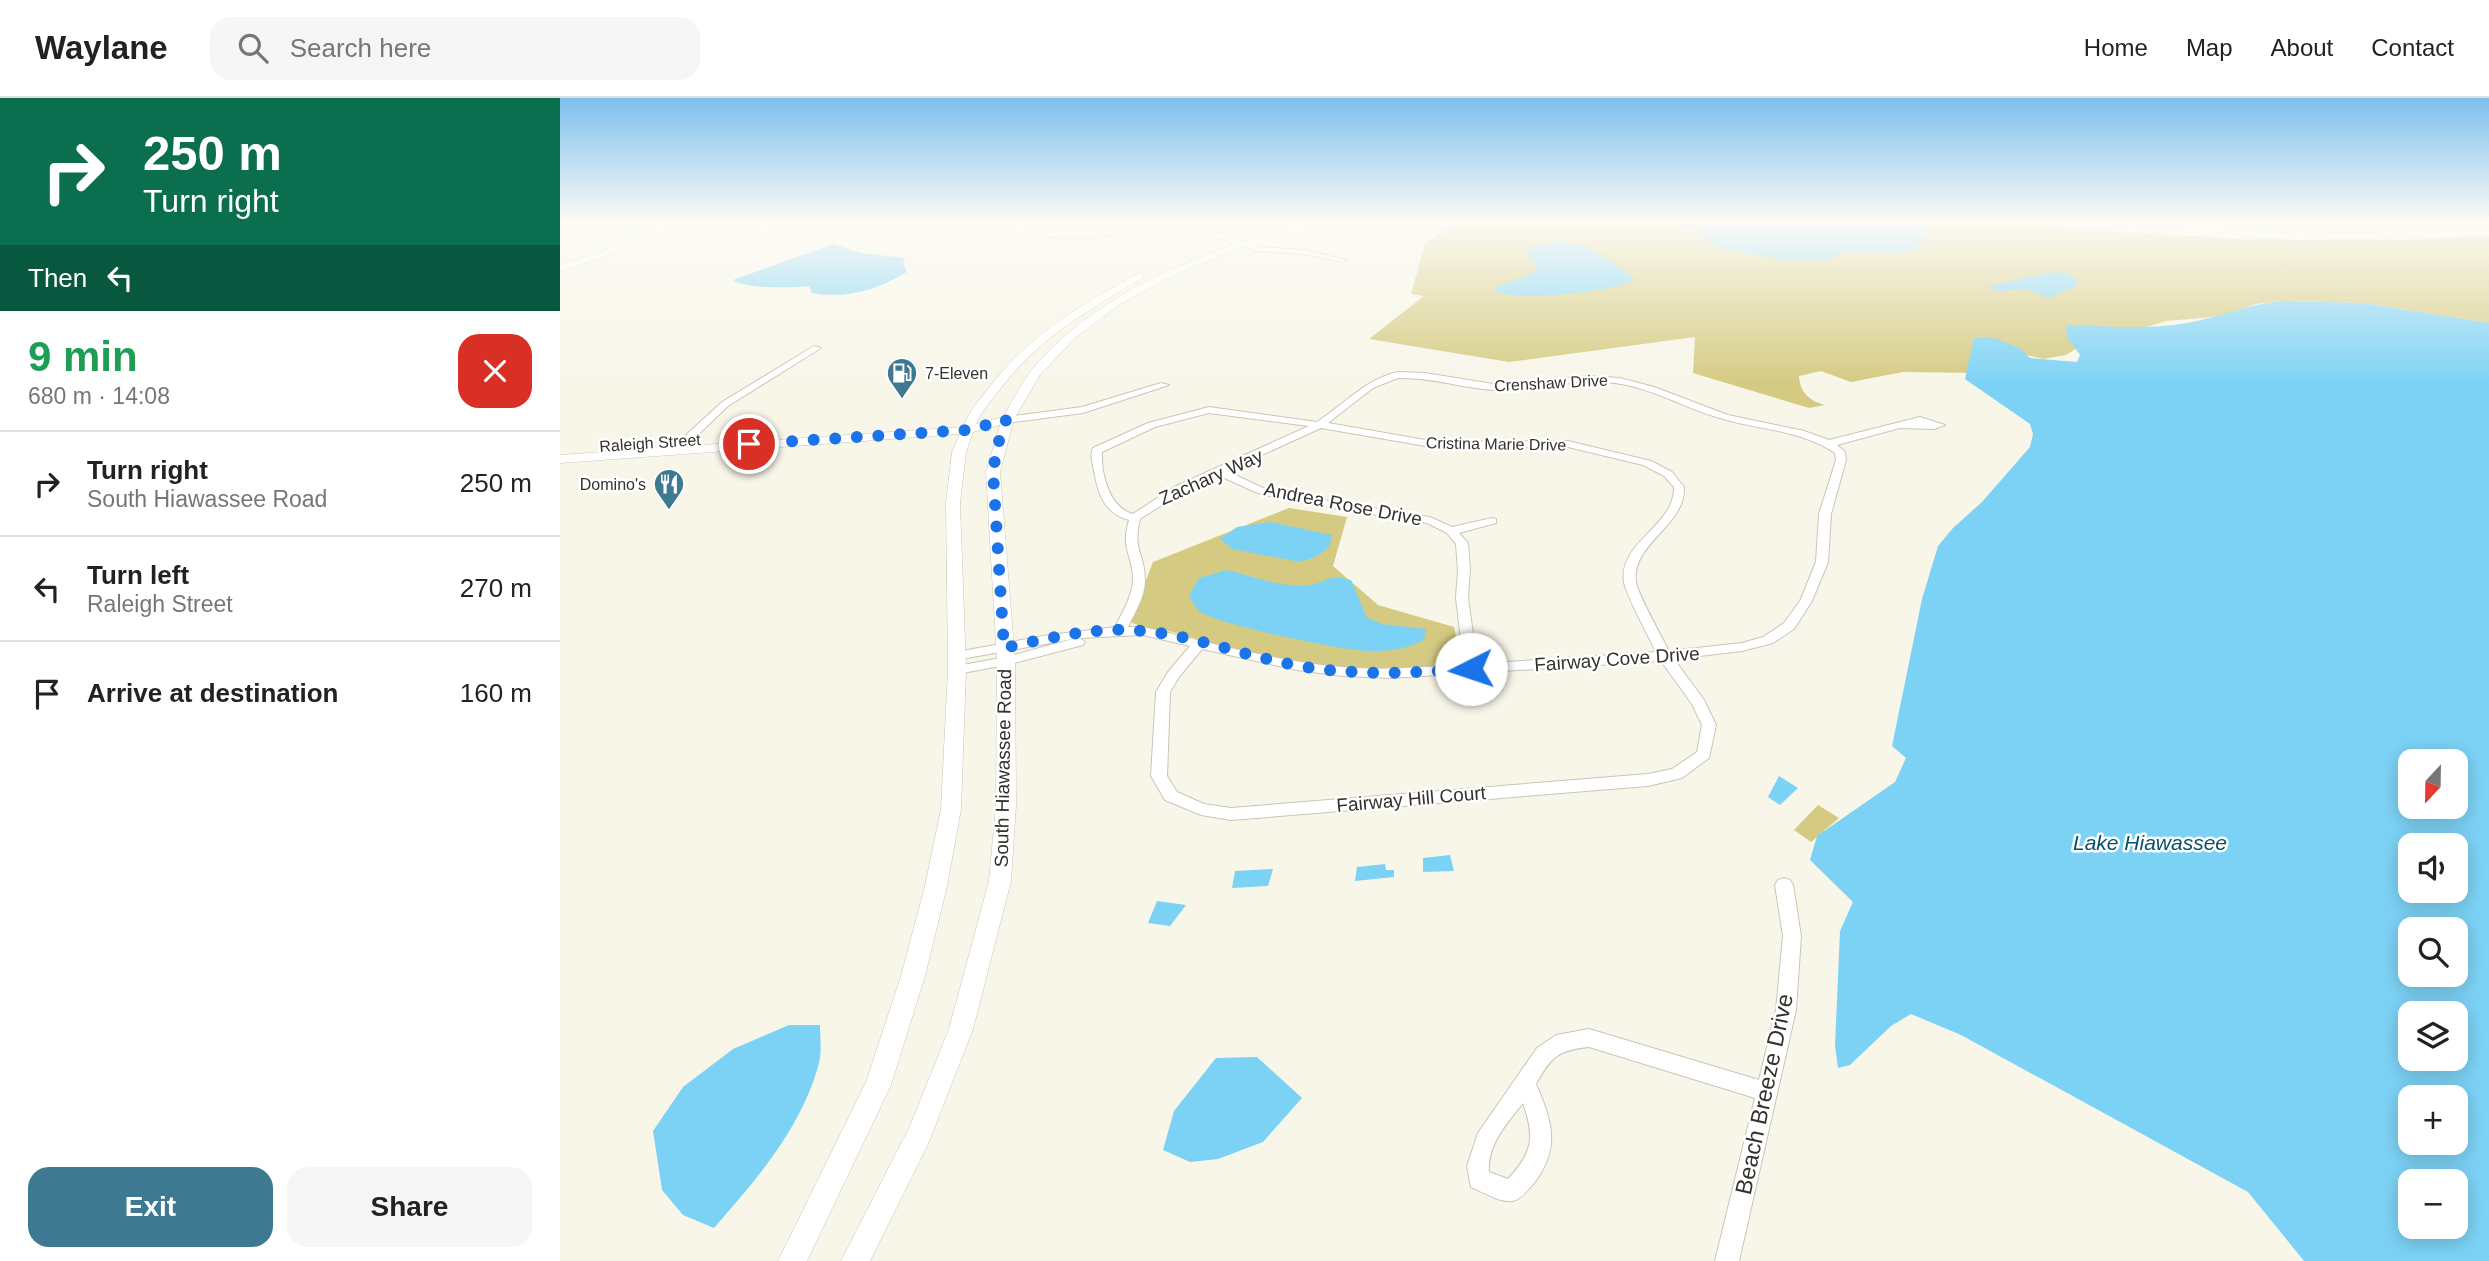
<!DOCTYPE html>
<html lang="en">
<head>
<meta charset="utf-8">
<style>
	body { margin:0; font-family:Helvetica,sans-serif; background:#f6f6f6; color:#222; height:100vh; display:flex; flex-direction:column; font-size:26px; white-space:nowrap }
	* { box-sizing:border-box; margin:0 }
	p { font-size:23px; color:#767676 }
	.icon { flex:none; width:38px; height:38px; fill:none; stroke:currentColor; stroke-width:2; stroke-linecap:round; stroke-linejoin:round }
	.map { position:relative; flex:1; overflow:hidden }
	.drawer { display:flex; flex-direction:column; background:#fff; width:560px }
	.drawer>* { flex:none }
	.guide { background:#0b6e4f; color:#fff; overflow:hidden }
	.needle { width:46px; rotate:202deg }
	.tools { position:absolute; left:1838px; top:651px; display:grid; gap:14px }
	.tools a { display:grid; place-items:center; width:70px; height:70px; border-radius:14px; background:#fff; box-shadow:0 4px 18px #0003; font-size:35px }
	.pin { position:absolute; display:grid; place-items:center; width:60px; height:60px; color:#fff; margin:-30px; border:4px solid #fff; border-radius:50%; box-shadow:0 2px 7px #0007 }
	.me { position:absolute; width:77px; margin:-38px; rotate:266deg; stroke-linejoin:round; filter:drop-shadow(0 0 5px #0008) }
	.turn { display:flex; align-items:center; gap:24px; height:147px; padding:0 28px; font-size:32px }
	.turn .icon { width:91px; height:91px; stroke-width:2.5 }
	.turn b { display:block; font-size:49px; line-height:60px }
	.then { display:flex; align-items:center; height:66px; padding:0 28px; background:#0003; gap:14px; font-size:26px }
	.round { display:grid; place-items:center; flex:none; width:74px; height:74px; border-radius:21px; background:#f6f6f6 }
	.headline { display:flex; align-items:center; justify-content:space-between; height:119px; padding:0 28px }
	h1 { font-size:42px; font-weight:600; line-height:52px; color:#1e9e55 }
	.button { display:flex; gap:14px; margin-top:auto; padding:14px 28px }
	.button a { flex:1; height:80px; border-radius:21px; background:#3d7991; color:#fff; font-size:28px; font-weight:600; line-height:80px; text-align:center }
	.button a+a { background:#f6f6f6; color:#222 }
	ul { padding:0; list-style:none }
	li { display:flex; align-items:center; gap:21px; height:105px; padding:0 28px; border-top:2px solid #e0e0e0 }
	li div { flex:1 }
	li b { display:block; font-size:26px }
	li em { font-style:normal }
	header { display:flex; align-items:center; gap:42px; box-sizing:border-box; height:98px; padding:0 35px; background:#fff; border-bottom:2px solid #e0e0e0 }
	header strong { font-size:33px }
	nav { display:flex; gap:38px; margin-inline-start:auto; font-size:24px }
	.search { width:490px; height:63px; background:#f6f6f6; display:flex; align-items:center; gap:18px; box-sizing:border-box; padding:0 24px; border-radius:21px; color:#767676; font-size:26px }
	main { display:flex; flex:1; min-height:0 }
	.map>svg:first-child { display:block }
	.green { fill:#d5ca81 }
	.water { fill:#7cd2f5; fill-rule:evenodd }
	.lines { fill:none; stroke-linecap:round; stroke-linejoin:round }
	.minor-casing { stroke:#c8c6b9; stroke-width:2 }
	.tertiary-casing { stroke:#c8c6b9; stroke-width:1 }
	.minor { fill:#fff; fill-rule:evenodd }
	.tertiary { fill:#fff; fill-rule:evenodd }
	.route { stroke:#1a73e8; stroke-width:12; stroke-dasharray:0 21.6 }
	.labels { text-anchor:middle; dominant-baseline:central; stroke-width:5; stroke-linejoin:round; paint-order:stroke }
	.far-poi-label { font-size:16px; fill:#33322d; stroke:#fff; text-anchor:start }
	.far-street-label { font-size:16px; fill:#33322d; stroke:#fff }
	.street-label { font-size:19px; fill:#33322d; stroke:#fff }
	.water-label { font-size:21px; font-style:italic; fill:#06526a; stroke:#fff }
	.near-street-label { font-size:23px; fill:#33322d; stroke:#fff }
</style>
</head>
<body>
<header>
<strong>Waylane</strong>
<div class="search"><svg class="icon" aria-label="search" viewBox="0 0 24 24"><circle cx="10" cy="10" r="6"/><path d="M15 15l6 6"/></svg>Search here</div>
<nav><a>Home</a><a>Map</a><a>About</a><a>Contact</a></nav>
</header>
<main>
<section class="drawer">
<div class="guide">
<div class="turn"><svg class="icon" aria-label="right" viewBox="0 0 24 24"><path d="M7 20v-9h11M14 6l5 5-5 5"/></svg><div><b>250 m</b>Turn right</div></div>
<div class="then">Then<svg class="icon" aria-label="left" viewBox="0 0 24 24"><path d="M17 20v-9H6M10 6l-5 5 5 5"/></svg></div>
</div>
<div class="headline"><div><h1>9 min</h1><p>680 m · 14:08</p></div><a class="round" style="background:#d93025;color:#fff"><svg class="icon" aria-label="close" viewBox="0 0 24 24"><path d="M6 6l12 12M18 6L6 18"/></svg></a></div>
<ul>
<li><svg class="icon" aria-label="right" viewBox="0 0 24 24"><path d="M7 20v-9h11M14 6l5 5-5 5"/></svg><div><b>Turn right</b><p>South Hiawassee Road</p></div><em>250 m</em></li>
<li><svg class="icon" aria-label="left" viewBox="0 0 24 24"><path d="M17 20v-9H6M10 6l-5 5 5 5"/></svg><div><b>Turn left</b><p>Raleigh Street</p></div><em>270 m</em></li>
<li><svg class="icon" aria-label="arrive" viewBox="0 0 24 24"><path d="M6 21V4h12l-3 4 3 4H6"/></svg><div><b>Arrive at destination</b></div><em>160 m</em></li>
</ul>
<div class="button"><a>Exit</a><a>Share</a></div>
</section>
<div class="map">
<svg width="1929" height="1163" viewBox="0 0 1929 1163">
	<rect width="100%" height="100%" fill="#f8f6e9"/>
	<g class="green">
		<path d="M896 124H1452L1570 135 1690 141 1847 142 1929 138V225L1803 205 1722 203 1696 206 1671 215 1653 219 1606 223 1517 250 1506 257 1483 261 1463 256 1423 275 1343 274 1291 284 1261 273 1239 278C1240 295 1250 303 1265 307L1249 310 1133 275 1135 239 949 264 809 241 864 198 851 196 865 146Z"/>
		<polygon points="729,410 787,419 773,468 818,507 894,529 901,565 823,576 722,564 605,532 650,553 570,524 593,464"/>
		<polygon points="1258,707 1279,720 1251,744 1234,732"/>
	</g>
	<g class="water">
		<polygon points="1115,124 1358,124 1367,130 1366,140 1356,150 1339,155 1287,154 1268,161 1220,161 1156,150 1143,137"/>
		<path d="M993 144C1002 144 1012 144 1021 147 1029 149 1070 175 1074 181 1061 194 951 204 936 193L937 189C951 182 971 181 978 168L964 151Z"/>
		<path d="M273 146 301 155 345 160 343 166 347 174C317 192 287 201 252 195L249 188C238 190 182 191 173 182Z"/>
		<polygon points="1492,174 1510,176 1519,186 1489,200 1465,191 1439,193 1426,189"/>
		<path d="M1722 203 1803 205 1929 225V1163H1744L1688 1094 1401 937 1351 916 1331 928 1290 967 1278 970 1275 948 1280 833 1293 804 1250 762 1257 738 1335 684 1346 660 1332 648 1362 501 1378 448 1393 430 1422 404 1470 349 1473 336 1470 326 1405 281 1414 240 1429 239 1440 242 1461 251 1470 260 1517 264 1520 257 1507 239 1506 227C1546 228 1587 232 1627 225 1660 219 1689 206 1722 203ZM1850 663H1895V709H1850ZM1850 747H1895V793H1850ZM1850 831H1895V877H1850ZM1850 915H1895V961H1850ZM1850 999H1895V1045H1850ZM1850 1083H1895V1129H1850Z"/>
		<polygon points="710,424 772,437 769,449 758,458 740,464 672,451 660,441 677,429"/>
		<path d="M667 472C692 478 723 491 749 487 770 484 766 475 791 482L807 520 822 526 866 531 864 542C848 551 825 554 806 553 782 552 652 526 638 512 635 509 632 503 629 498L639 480Z"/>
		<polygon points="1219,678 1238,690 1220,707 1208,699"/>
		<polygon points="890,757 894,773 863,774 863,760"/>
		<polygon points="825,766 826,772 834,772 834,779 795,783 797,769"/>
		<polygon points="713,771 708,788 672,790 675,773"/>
		<polygon points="597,803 626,807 610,828 588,825"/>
		<path d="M229 927H260C260 938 262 953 259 965 242 1029 197 1081 154 1130L123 1117 102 1092 93 1033 123 989 173 951Z"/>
		<polygon points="697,959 742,1000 703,1044 658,1061 630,1064 603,1052 614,1013 656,960"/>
	</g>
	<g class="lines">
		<g class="minor-casing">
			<g id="minor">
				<path d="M588 124H600C571 138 495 147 467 133L470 131C511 135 548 136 588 124Z"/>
				<polygon points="609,124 621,124 680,142 698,149 744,152 786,162 782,164 744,156 697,153"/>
				<polygon points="254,248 261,250 168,308 121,353 113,353 113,349 162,304"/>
				<path d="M838 274 865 275 933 286 1030 278 1060 280 1094 289 1168 317 1244 333 1269 342 1360 319 1385 327 1374 331 1340 330 1277 347 1285 354 1286 362 1271 416 1268 464 1252 503 1234 531 1213 545 1182 553 1114 561 1144 602 1156 627 1149 660 1122 680 1088 688 671 722 641 717 605 702 591 678 596 594 608 574 630 548 583 537 520 540 525 544 523 547 446 567 397 576 392 575 390 572 392 569 446 559 513 541 396 562 391 561 389 558 391 555 489 537 555 529C562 515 572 499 573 482 573 456 560 452 569 422 544 415 538 396 534 373 532 364 530 358 533 350L588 325 649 309 757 324C785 306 805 281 838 274ZM838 280C871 279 902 290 934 292 971 294 1008 281 1046 284 1088 287 1123 310 1163 321 1201 332 1241 332 1275 355L1276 362 1259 416 1256 464 1240 503 1224 525 1203 539 1182 545 1109 553C1102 539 1078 497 1076 484 1071 445 1126 428 1124 389L1112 374 1091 363 1008 343 877 344 768 325 813 290ZM649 315 749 328 614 389 573 416C549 409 541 376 542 354L595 329ZM761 330 877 350 1008 349 1083 367 1104 378 1114 389C1115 428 1058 444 1064 484 1066 497 1089 539 1096 554L917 566 908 500 910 472 908 445 899 435 936 425V421L932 420 892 429 870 419 726 396 703 390 667 373ZM658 377 695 394 726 402 867 425 887 435 896 446 898 472 896 500 904 567C863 569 822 573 781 569 714 563 648 544 583 529H568C575 514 585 499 585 482 585 456 572 452 580 421L622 394ZM642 551 737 572 782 578 831 580 1101 563 1132 606 1142 627 1137 654 1112 671 1088 676 671 710 644 706 617 694 607 678 610 594 619 579Z"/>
				<polygon points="601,285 609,287 523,315 446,325 441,322 446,319 522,309"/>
				<path d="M1224 780 1230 782 1233 787 1241 838 1236 912 1179 1163H1155L1195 1000 1029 949C998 952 991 959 976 986 992 1023 1001 1050 974 1085 969 1091 961 1101 953 1103 940 1105 923 1094 911 1089L907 1068 918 1035 977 950 996 937 1029 931 1199 982 1216 912 1223 838 1215 787 1218 782ZM963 1005C975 1039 973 1054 948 1081L929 1074C927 1047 947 1025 963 1005Z"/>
			</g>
		</g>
		<g class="tertiary-casing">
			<g id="tertiary">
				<polygon points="110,124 122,124 44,159 0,173 0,167 38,155"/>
				<path d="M747 124H762L659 158 608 180 559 207 515 240 480 277 454 321 440 374 455 563 456 707 451 783 413 931 369 1044 310 1163H281L350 1028 389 931 429 783 436 707 437 563 426 374 440 327 413 334 406 354 400 405 406 572 401 711 387 788 365 878 331 987 247 1163H218L306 984 341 878 365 788 381 711 388 572 386 405 392 354 400 336 0 365V357L403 329C408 315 418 304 427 292 468 237 518 209 577 176H583V180C528 212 476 242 438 294 430 304 421 314 416 326L443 319C452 304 460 287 471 273 539 190 648 153 747 124Z"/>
				<polygon points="1495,124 1547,124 1738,136 1929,132 1929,138 1738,142"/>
			</g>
		</g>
		<use href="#minor" class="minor"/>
		<use href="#tertiary" class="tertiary"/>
	</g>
	<linearGradient id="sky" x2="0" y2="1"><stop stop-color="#7dc0ed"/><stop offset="0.43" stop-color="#fcfbf5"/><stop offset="1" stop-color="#fcfbf5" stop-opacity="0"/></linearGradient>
	<rect width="1929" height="287" fill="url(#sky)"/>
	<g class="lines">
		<path class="route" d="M189 346 407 332 446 322 437 349 433 374 444 550C489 540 537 528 583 533 636 538 687 559 740 568 797 578 853 575 911 571"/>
	</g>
	<defs>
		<g id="fuel-pin" transform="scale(1.575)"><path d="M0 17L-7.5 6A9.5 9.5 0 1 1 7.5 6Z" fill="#3d7991" stroke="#fff"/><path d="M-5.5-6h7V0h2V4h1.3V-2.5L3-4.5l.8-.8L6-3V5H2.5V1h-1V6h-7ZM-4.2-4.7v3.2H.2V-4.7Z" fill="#fff"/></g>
		<g id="restaurant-pin" transform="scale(1.575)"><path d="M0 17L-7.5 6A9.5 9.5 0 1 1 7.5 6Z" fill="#3d7991" stroke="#fff"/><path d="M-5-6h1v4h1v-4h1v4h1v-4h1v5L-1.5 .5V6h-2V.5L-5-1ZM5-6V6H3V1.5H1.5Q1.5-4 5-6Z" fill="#fff"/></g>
	</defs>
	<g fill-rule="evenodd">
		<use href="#fuel-pin" x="342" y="275"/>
		<use href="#restaurant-pin" x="109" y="386"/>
	</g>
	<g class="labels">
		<g class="far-poi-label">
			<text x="365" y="275">7-Eleven</text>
			<text x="86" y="386" text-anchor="end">Domino's</text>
		</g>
		<g class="far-street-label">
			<text transform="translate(991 285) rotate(-3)">Crenshaw Drive</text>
			<text transform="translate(90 345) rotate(-4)">Raleigh Street</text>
			<text transform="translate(936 346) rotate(1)">Cristina Marie Drive</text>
		</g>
		<g class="street-label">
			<text transform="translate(651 379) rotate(-24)">Zachary Way</text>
			<text transform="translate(783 406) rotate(11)">Andrea Rose Drive</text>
			<text transform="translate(1057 561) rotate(-4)">Fairway Cove Drive</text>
			<text transform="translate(443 670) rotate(-89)">South Hiawassee Road</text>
			<text transform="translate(851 701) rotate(-5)">Fairway Hill Court</text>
		</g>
		<g class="water-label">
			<text x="1590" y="744">Lake Hiawassee</text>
		</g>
		<g class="near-street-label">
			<text transform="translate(1204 996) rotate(-78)">Beach Breeze Drive</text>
		</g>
	</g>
</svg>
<div class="tools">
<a><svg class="needle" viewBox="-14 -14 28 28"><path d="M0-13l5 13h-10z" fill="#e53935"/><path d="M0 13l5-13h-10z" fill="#767676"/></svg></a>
<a><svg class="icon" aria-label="sound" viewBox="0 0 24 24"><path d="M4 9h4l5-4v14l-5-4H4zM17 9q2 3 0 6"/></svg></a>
<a><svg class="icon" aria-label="search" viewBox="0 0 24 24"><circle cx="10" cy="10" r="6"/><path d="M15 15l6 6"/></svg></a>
<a><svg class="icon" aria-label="layers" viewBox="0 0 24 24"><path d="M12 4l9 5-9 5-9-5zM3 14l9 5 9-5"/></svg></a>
<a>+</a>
<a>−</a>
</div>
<div class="pin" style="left:189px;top:346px;background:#d93025"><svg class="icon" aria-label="arrive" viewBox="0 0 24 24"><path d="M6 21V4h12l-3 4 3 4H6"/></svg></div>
<svg class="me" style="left:911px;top:571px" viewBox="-20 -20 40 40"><circle r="19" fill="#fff"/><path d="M0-13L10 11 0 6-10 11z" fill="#1a73e8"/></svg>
</div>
</main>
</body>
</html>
